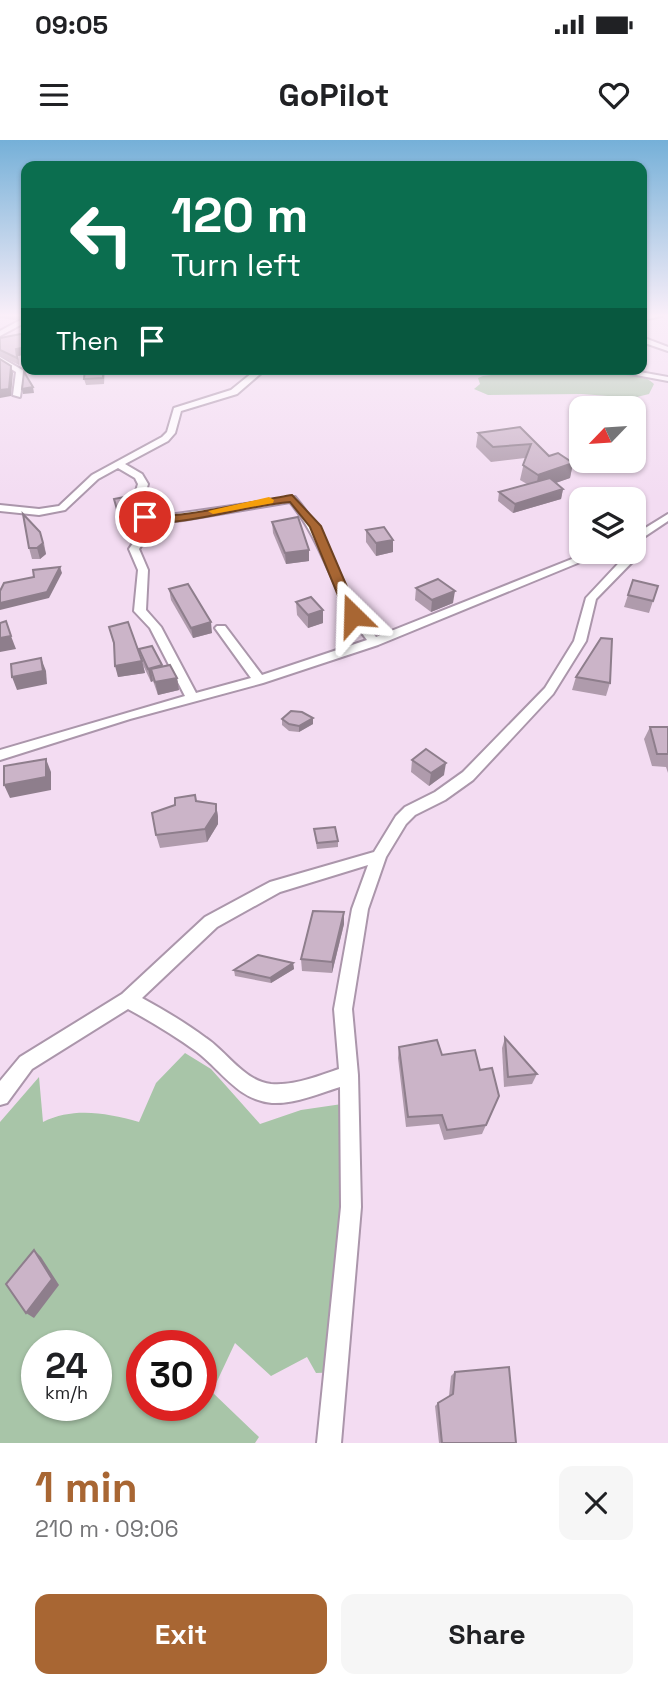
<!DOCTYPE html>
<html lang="en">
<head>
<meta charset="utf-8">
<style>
	body { margin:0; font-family:"Space Grotesk",sans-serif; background:#f6f6f6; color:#202124; height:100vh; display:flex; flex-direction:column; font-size:26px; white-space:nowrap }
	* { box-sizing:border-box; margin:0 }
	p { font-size:23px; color:#757577 }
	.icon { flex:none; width:38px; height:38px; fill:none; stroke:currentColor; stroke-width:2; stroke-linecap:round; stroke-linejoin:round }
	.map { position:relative; height:1303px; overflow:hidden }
	.drawer { display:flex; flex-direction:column; background:#fff; flex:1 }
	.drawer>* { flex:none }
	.hud { position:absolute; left:21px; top:21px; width:626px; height:214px; border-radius:14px; box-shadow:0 2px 5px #0004; background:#0b6e4f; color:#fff; overflow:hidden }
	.needle { width:46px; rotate:245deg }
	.tools { position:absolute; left:569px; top:256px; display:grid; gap:14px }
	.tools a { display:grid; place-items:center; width:77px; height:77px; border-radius:14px; background:#fff; box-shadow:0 2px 5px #0004; font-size:35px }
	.speed { position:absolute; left:21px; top:1190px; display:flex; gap:14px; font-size:35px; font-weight:700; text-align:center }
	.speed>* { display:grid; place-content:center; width:91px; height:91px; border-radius:50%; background:#fff; box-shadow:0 2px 5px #0004; line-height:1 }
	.speed small { font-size:18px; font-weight:400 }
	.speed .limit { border:10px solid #d22; background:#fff; color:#111 }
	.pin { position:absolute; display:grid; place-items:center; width:60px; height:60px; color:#fff; margin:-30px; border:4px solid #fff; border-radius:50%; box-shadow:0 2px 7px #0007 }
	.me { position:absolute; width:77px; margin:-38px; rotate:338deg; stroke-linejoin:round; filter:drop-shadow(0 0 5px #0008) }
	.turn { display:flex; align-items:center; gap:24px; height:147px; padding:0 35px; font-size:32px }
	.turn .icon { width:91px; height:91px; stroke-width:2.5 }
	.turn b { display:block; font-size:49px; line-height:60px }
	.then { display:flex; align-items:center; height:66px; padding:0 35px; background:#0003; gap:14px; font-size:26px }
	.round { display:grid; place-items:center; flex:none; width:74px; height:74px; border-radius:14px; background:#f6f6f6 }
	.summary { display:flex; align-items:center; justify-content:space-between; height:119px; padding:0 35px }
	h1 { font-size:42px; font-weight:700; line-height:52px; color:#a86633 }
	.button { display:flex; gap:14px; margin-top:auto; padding:14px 35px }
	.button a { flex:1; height:80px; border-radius:14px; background:#a86633; color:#fff; font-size:28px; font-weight:700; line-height:80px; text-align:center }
	.button a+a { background:#f6f6f6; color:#202124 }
	.status { display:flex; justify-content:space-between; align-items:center; height:49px; padding:0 35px; background:#fff; direction:ltr }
	.status svg { height:19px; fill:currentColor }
	header { display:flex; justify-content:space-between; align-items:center; height:91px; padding:0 35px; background:#fff; font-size:32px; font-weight:700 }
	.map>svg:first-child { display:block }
	.green { fill:#a8c5a8; fill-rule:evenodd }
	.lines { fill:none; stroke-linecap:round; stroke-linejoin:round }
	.street-casing { stroke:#ab96ab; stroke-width:4 }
	.street { fill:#fff; fill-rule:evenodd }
	.wall { fill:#af9bac }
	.shaded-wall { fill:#8e7e8c }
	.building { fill:#cbb4c8; stroke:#8e7e8c; stroke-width:2 }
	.route { fill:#a86633; stroke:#6d4221; stroke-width:2 }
	.slow { fill:#f59e0b }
</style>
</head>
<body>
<div class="status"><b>09:05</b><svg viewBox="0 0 49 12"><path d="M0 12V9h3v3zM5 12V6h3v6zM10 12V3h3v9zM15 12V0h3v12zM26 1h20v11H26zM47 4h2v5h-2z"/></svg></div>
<header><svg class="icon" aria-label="menu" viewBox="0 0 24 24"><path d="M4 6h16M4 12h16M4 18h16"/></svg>GoPilot<svg class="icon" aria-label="heart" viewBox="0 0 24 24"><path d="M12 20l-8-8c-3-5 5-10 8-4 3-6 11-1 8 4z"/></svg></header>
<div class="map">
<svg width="668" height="1303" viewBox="0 0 668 1303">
	<rect width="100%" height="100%" fill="#f3dcf2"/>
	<g class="green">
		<path d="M541 229C566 229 637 225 654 244L649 254 633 258 582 254 488 255 474 249 480 244 478 238 483 236Z"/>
		<path d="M185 913 211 929 260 984 301 970 342 964 343 1232 316 1233 307 1217 271 1236 235 1203 212 1252 259 1297 255 1303H0V982L39 937 43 982C74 967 106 973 139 982L156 943ZM37 1206H96V1265H37ZM142 1206H201V1265H142Z"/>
	</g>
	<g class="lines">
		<g class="street-casing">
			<g id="street">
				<polygon points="642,176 662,176 642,180"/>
				<polygon points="26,177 26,182 0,196 0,191"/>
				<polygon points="642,197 668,207 668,211 642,202"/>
				<polygon points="0,217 24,231 20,257 13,255 16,232 0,222"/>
				<path d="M257 229H266L237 254 181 271 175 293 168 301 125 324 142 334 148 344 143 361 148 378 295 357C331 399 342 454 376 497L592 411H607L378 505 263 543 130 579 0 620V610L185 556 150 488 134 471 138 430 129 409 142 390 133 361 138 344 135 338 118 328 98 339 65 370 39 375 0 371V365L39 369 59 366 92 335 162 297 167 292 174 268 231 250ZM290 362C324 403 334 458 367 500L262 535 225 486H217L215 488 251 538 196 553 161 487 146 470 148 430 139 409 152 390 150 384 183 380Z"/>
				<polygon points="604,229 623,229 668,237 668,241"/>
				<path d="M668 374V381L641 399 639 415 596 459 586 501 553 554 473 640 445 660 415 675 406 684 386 717 368 769 352 869 358 935 361 1067 341 1303H317L341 1067 340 947C318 954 295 964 272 963 238 960 222 931 197 912 175 896 152 882 128 869L32 929 7 963 0 965V941L20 917 122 854 205 777 270 742 374 712 396 676 405 667 435 652 463 632 545 548 574 501 586 458 630 411H634V395ZM368 725 352 769 334 869 339 929C318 936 294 946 271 944 244 941 227 912 206 898 186 883 164 870 142 858L217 787 280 752Z"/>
			</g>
		</g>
		<use href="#street" class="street"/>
	</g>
	<g class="wall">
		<polygon points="0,176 23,176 15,180 0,178"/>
		<polygon points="26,193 26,214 18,216 19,225 0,216 0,198"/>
		<polygon points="105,229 104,244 86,245 84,239"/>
		<polygon points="520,287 549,316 573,323 570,338 555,343 563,349 561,359 513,373 498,361 499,352 527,344 520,340 525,318 491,322 476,307 478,293"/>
		<polygon points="272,382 309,421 286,424 273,393"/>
		<polygon points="366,390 393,412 376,416 366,402"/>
		<polygon points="44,403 46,414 40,419 32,419 29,408"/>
		<polygon points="633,440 658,446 649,473 624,467"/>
		<polygon points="416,448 453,463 431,472 415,460"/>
		<polygon points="169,449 212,493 193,498 171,460"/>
		<polygon points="296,462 323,483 308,488 297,475"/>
		<polygon points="109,487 141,517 139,509 162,525 162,527 177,538 179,550 158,555 153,541 151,542 143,525 145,533 118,537 114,506"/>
		<polygon points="576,537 610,543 606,556 572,550"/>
		<polygon points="282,579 313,584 299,592 289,591 282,585"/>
		<polygon points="650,587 668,587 668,633 666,627 652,626 644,599"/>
		<polygon points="412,620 444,635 429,646 411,632"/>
		<polygon points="196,661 216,664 218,677 218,684 207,702 160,708 156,695"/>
		<polygon points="314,689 338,701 338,707 317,709"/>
		<polygon points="344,772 344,784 332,833 302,831 301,819"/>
		<polygon points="293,823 294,829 271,843 235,836 234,830"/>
		<polygon points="505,898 537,934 532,944 504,947 502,908"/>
		<polygon points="399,907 442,915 499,956 482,994 444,1000 439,984 406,987 398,918"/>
		<polygon points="455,1232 516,1303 439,1303 435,1266 438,1263 449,1256 451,1236"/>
	</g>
	<g class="shaded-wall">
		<polygon points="14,176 23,176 15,180"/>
		<polygon points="26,207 26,214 18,216 19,225 16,209"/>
		<polygon points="11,226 13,233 11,256 0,258 0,250"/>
		<polygon points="33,247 34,253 23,254 22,249"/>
		<polygon points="573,323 570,338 536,350 538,335"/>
		<polygon points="563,349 561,359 513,373 515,364"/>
		<polygon points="134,370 137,382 121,385 118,373"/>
		<polygon points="40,392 46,414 40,419 37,408"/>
		<polygon points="393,400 393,412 376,416 376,403"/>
		<polygon points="309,410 309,421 286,424 285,413"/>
		<polygon points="60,427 62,433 49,458 0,470 0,463"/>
		<polygon points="455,451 453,463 431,472 432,460"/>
		<polygon points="323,470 323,483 308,488 308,475"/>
		<polygon points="211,482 212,493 193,498 191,488"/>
		<polygon points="11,496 16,509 0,512 0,498"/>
		<polygon points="41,518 46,531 47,544 17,550 12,537"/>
		<polygon points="142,521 145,533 118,537 115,526"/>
		<polygon points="162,525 165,538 151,529 153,541 151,542 148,529"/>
		<polygon points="177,538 179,550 158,555 155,542"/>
		<polygon points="313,578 313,584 299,592 299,586"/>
		<polygon points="46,619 51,632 51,650 10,658 4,645"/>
		<polygon points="446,623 444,635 429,646 431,633"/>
		<polygon points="216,664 218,677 218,684 207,702 205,689"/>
		<polygon points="344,772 344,784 332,833 332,822"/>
		<polygon points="293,823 294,829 271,843 270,838"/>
		<polygon points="34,1110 41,1117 59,1145 34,1178 26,1173"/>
	</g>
	<g class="building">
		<polygon points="26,193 26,207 16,209 17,218 0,210 0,198"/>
		<polygon points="0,219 11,226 9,249 0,250"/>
		<polygon points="85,229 103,229 103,238 84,239"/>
		<polygon points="24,232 33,247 22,249"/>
		<polygon points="520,287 549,316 558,313 573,323 538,335 523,325 531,304 493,307 478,293"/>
		<polygon points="550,338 563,349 515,364 499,352"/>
		<polygon points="130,356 134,370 118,373 114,359"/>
		<polygon points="23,374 40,392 43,403 37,408 29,408"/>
		<polygon points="298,377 309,410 285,413 272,382"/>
		<polygon points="384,387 393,400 376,403 366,390"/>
		<polygon points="60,427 47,452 0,463 0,451 4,443 34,437 33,430"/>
		<polygon points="438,439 455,451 432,460 416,448"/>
		<polygon points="633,440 658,446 653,461 628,455"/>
		<polygon points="188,444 211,482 191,488 169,449"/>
		<polygon points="311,457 323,470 308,475 296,462"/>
		<polygon points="6,481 11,496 0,498 0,483"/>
		<polygon points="128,482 142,521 115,526 114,503 109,487"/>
		<polygon points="601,498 612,499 610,543 576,537"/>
		<polygon points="152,506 162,525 148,529 139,509"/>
		<polygon points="41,518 43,531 12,537 11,524"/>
		<polygon points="170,525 177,538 155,542 151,529"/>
		<polygon points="291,571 302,572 313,578 299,586 289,584 282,579"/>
		<polygon points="650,587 668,587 668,614 657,614"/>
		<polygon points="426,609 446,623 431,633 412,620"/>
		<polygon points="46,619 46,637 4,645 4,626"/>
		<polygon points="195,655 196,661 216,664 216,672 205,689 156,695 152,673 175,665 175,658"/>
		<polygon points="335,687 338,701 317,703 314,689"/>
		<polygon points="313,771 344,772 332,822 301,819"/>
		<polygon points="258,815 293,823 270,838 234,830"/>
		<polygon points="505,898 537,934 508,937"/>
		<polygon points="437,900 442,915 475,910 480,930 492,928 499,956 486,985 447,990 442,975 408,977 399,907"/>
		<polygon points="34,1110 52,1139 26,1173 6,1144"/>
		<polygon points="509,1227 516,1303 442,1303 438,1263 453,1254 455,1232"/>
	</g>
	<linearGradient id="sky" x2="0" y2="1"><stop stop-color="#75b0d8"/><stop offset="0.49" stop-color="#faeff9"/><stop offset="1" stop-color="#faeff9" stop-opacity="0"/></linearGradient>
	<rect width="668" height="358" fill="url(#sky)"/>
	<path class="route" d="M292 355 321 386 359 475 357 478 346 475 310 387 290 362C241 367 194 383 146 384L139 377 145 374C163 383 263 359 292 355Z"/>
	<polygon class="slow" points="269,357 274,360 273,363 213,374 208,371"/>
</svg>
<div class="tools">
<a><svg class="needle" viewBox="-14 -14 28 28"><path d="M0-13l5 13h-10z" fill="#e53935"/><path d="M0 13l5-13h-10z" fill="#757577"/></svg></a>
<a><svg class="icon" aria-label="layers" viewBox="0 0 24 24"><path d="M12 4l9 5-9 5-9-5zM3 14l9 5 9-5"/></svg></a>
</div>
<div class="speed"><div>24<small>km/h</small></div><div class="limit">30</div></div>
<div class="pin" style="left:145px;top:377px;background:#d93025"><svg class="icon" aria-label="arrive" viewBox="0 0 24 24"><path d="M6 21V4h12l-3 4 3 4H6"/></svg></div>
<svg class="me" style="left:353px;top:475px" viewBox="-20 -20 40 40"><path d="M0-17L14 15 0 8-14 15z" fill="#a86633" stroke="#fff" stroke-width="4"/></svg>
<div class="hud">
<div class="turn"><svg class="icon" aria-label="left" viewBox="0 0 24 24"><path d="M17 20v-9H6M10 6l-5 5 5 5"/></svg><div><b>120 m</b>Turn left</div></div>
<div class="then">Then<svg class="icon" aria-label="arrive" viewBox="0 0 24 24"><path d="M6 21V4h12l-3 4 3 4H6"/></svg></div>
</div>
</div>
<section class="drawer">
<div class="summary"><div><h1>1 min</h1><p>210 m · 09:06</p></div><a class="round"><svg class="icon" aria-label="close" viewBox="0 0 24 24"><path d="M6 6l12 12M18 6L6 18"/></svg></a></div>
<div class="button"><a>Exit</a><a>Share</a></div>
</section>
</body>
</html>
